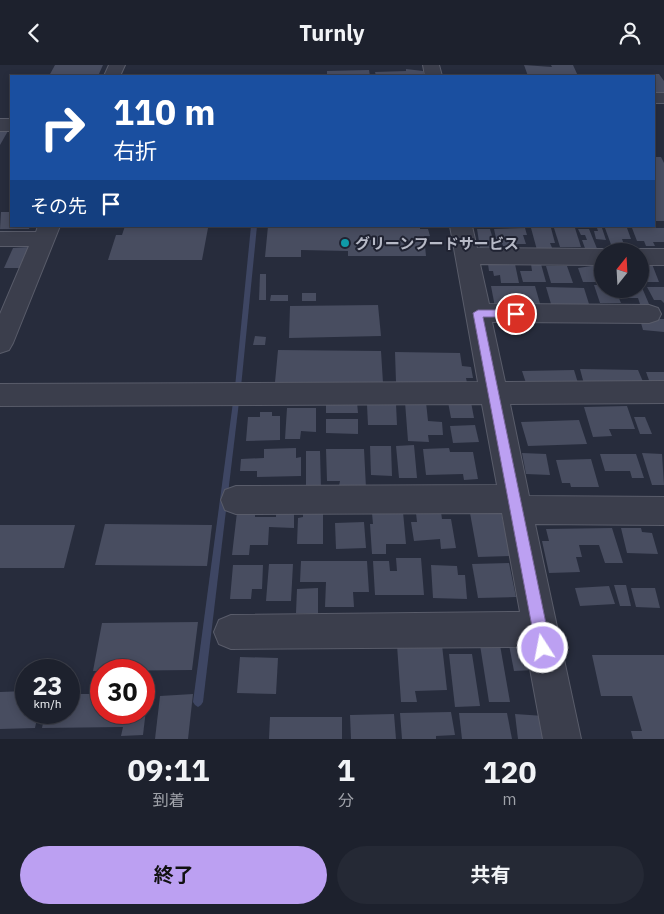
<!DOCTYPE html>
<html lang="ja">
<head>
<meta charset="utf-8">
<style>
	body { margin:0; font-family:"IBM Plex Sans","Noto Sans JP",sans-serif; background:#252935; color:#f1f3f6; height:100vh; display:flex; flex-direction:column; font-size:19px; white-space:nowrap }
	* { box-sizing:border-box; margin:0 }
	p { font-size:16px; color:#a0a3aa }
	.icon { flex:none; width:28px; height:28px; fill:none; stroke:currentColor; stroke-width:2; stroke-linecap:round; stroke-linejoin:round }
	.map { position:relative; height:674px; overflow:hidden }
	.sheet { display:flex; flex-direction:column; background:#1d212d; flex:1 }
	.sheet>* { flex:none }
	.guide { position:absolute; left:10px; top:10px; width:645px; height:152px; border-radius:0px; box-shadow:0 2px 8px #0003,0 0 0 1px #3b3e49; background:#1a4fa0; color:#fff; overflow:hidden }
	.needle { width:32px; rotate:18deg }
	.tools { position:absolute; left:594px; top:178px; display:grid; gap:10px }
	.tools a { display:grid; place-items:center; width:55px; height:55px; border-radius:50%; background:#1d212d; box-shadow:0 2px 8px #0003,0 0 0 1px #3b3e49; font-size:25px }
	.speed { position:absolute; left:15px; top:594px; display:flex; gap:10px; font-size:25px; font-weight:700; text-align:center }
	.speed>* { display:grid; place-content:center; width:65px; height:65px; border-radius:50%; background:#1d212d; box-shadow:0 2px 8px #0003,0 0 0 1px #3b3e49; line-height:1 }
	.speed small { font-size:12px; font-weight:400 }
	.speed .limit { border:8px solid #d22; background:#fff; color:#111 }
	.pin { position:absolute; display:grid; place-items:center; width:42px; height:42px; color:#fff; margin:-21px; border:2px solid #fff; border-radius:50%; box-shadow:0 1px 5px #0007 }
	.me { position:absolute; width:55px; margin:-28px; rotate:349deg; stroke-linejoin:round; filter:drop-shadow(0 0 4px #0008) }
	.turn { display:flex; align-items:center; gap:18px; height:105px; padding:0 20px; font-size:22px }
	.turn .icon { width:65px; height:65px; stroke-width:2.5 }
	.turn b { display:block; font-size:35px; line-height:42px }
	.then { display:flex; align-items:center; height:48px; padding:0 20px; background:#0003; gap:10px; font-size:19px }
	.eta { display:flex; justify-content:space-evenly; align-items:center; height:85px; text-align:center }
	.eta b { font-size:30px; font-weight:700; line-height:35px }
	.button { display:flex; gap:10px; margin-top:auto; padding:10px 20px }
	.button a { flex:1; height:58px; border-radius:30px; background:#bca0f2; color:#111; font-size:20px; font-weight:700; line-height:58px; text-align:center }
	.button a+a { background:#252935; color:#f1f3f6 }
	header { display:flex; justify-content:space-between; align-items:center; height:65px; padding:0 20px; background:#1d212d; font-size:22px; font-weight:700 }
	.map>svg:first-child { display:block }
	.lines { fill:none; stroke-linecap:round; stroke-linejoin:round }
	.stream { fill:#3e4663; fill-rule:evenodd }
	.building { fill:#484d60 }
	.minor-casing { stroke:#595c6a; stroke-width:2 }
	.minor { fill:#3b3e4c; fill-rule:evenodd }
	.route { fill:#bca0f2; stroke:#7a689d }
	.culture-dot { fill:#0f9aa8; stroke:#202332; stroke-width:2 }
	.labels { text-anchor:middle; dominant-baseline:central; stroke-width:4; stroke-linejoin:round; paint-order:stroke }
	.poi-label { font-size:15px; font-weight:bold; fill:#b7bac7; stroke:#202332; text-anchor:start }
</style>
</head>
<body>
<header><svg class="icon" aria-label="back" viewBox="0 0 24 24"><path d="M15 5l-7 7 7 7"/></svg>Turnly<svg class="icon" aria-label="person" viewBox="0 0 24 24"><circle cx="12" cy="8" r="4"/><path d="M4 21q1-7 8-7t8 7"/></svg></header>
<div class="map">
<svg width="664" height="674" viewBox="0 0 664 674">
	<rect width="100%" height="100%" fill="#272c3c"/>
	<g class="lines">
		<g class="stream">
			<polygon points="251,161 257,161 241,322 240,324 236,324 235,322"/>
			<polygon points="236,334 238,335 239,337 203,637 201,640 198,642 195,640 193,637 233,337 234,335"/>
		</g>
	</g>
	<g class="building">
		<polygon points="55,0 103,0 98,11 49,11"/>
		<polygon points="524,0 552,2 551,0 573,0 578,11 528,11"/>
		<polygon points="406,4 423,6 424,11 376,11 375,7 406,6"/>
		<polygon points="369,5 370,11 327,11 327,6"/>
		<polygon points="603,9 659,9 664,16 664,28 654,28 654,11 605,11"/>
		<polygon points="0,66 8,66 0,80"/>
		<polygon points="654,92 661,92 664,98 664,156 654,156"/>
		<polygon points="1,147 11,147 11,161 30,161 29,164 0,164"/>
		<polygon points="125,161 208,163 202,195 108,195 116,170 122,170"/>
		<polygon points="268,161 420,161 420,164 428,164 430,171 424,171 426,191 348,191 348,186 301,185 301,192 265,192"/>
		<polygon points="525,163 527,170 523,170 526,179 517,179 520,187 513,187 512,181 503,181 502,178 497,178 494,164"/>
		<polygon points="531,163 551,163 555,178 550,178 553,185 537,185"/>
		<polygon points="554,163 575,163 581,182 560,182"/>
		<polygon points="597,163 602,163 606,175 596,174 594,166 598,166"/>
		<polygon points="605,163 627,163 631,174 622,174 626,185 613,185"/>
		<polygon points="632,163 664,163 664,177 653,177 655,181 646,181 644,176 637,176"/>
		<polygon points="477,164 490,164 495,181 480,183"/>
		<polygon points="578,164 589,164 598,186 586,186 582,175 587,175 585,170 581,170"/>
		<polygon points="29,182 22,203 4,203 13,183"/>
		<polygon points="488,199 515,199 519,218 501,218 500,210 494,211 493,206 489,206"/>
		<polygon points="531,199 541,199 546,217 523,217 520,206 532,206"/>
		<polygon points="640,199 652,199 659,217 640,217 640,205 642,205"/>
		<polygon points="598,200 602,217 583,217 578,203"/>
		<polygon points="546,201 567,201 573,218 551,218"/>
		<polygon points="260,209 266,209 266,235 259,235"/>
		<polygon points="640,218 649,239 640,239 638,233 628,233 624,224 640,224"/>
		<polygon points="594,220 602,220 602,224 615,224 621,238 600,238"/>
		<polygon points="491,221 535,221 541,242 495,242"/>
		<polygon points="546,222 584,223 589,239 551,239"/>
		<polygon points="647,222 664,222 664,238 661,235 654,235"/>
		<rect x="302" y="228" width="14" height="8"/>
		<polygon points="271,230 288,230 288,236 270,236"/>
		<polygon points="378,240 381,271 289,273 290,241"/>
		<polygon points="647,254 664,254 664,267 643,265 641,258"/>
		<polygon points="255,271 266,272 265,280 253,280"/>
		<polygon points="278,285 381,286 383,318 275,317"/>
		<polygon points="395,287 460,288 462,301 471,302 473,313 466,313 467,318 396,317"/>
		<polygon points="580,304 638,305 644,319 584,319"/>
		<polygon points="574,305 578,318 526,318 522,306"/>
		<polygon points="646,307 664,307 664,318 650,318"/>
		<polygon points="326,337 357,337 358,348 326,348"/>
		<polygon points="405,337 426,337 428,356 442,357 443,370 428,370 429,377 408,376"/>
		<polygon points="448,337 471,337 474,353 451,353"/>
		<polygon points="396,339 397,360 368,360 367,340"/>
		<polygon points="627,341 635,364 609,364 612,371 593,372 584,342"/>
		<polygon points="287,343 316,343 316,367 301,366 300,374 285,374"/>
		<polygon points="260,347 272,347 272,351 280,351 280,375 246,376 248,352 260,352"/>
		<polygon points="634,352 645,352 652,369 640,369"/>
		<polygon points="326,354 358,354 358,369 326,368"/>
		<polygon points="579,355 587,379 528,381 521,357"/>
		<polygon points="475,360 479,377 453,378 450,361"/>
		<polygon points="414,380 417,413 399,413 396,381"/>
		<polygon points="370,381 391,381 392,411 371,410"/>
		<polygon points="296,383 296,393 301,392 301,411 257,412 257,406 240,406 241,394 264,393 264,384"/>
		<polygon points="449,383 450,387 473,387 478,414 464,415 463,409 426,410 423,384"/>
		<polygon points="326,384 364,384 366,423 355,424 355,420 339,421 340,416 327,416"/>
		<polygon points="306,386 320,386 321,424 306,425"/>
		<polygon points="522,388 546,389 550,410 526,409"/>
		<polygon points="642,388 662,389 664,420 652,420"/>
		<polygon points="600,389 636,389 644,413 632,413 630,406 605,406"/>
		<polygon points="591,394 599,422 571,422 570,418 562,418 556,395"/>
		<polygon points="237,447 255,447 255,452 276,452 276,447 294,447 294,463 269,462 268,480 250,480 249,490 232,490"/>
		<polygon points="303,447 323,447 323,479 297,479 298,453 303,452"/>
		<polygon points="403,447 406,479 386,479 386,489 372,489 370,459 373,459 372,448"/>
		<polygon points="441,447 442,454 451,454 456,483 441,484 440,474 414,476 411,457 417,457 416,448"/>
		<polygon points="501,447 510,491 478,492 470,448"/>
		<polygon points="364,457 366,483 336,484 335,458"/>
		<polygon points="105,459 212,460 207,501 95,500"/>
		<polygon points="0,460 75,460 64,503 0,503"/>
		<polygon points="612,463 623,498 605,498 599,480 579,480 582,492 576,492 580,507 549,508 542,476 549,476 546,464"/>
		<polygon points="621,463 641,463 642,467 652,468 658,489 627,488"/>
		<polygon points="396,493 421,493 424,530 375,530 373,496 389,496 390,506 397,506"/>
		<polygon points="301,496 367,496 369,527 353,527 354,542 325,542 326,517 300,517"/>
		<polygon points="509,498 516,532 478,533 472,499"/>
		<polygon points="269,499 293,499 291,536 266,536"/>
		<polygon points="233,500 263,500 262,524 252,524 251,534 230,534"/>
		<polygon points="431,500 457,501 458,510 465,510 467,534 433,533"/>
		<polygon points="614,520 626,520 631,541 620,541"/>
		<polygon points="609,521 615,539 580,541 575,523"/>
		<polygon points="318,523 318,548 296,548 297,524"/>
		<polygon points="631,523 655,523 660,543 636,542"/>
		<polygon points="198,557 192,605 93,606 102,558"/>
		<polygon points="397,580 442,580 447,625 415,626 417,637 401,637"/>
		<polygon points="480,580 500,580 510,637 489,637"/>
		<polygon points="509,580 529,580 534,605 514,606"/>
		<polygon points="449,589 472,589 480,641 455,642"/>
		<polygon points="592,590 664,590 664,674 633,674 631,666 642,666 632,631 601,631"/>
		<polygon points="240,592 278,593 276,629 237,628"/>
		<polygon points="26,626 26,648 38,648 35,663 0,664 0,627"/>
		<polygon points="144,628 148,628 143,670 121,671 123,662 42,663 45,648 69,648 69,629 101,629 101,648 144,648"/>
		<polygon points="193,629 188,674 155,674 160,631"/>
		<polygon points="451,647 455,670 436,671 436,674 402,674 400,648"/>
		<polygon points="459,648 507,648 512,674 462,674"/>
		<polygon points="394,649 396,674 351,674 350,650"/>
		<polygon points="515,649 544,651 548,674 518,674"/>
		<polygon points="270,652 342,652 342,674 269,674"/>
	</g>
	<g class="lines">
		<g class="minor-casing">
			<g id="minor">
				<polygon points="109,0 125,0 120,11 104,11"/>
				<polygon points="423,0 439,0 442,11 425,11"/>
				<rect x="654" y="28" width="10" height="10"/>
				<rect x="0" y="54" width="11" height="12"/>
				<polygon points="38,161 60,161 13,278 9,285 0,288 0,249 29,181 0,181 0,167 36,167"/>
				<polygon points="450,161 472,161 477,183 602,184 609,186 602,186 602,200 480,199 489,239 649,240 658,243 661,249 658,255 649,258 492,257 505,317 664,316 664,338 510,339 529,431 664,432 664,460 535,459 581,674 543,674 526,582 231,584 219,579 214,567 219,555 231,550 520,547 502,448 236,449 225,445 221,435 225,425 236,421 497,420 482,339 0,341 0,319 478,317"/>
				<polygon points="640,184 664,184 664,200 640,200 640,186 633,186"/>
			</g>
		</g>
		<use href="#minor" class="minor"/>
	</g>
	<polygon class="route" points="478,245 516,245 521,249 516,252 483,252 551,583 549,588 543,590 538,588 536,583 473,248"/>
	<circle class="culture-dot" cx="345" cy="178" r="5"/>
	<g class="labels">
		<g class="poi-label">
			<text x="355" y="178">グリーンフードサービス</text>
		</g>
	</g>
</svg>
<div class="tools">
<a><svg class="needle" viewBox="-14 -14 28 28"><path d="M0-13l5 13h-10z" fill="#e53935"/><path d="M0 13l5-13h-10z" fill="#a0a3aa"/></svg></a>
</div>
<div class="speed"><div>23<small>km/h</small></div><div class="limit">30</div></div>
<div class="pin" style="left:516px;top:249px;background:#d93025"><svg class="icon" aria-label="arrive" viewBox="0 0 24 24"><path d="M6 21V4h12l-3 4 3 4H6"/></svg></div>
<svg class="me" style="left:543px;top:583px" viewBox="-20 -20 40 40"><circle r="17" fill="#bca0f2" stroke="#fff" stroke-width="3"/><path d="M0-11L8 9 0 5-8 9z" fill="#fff"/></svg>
<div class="guide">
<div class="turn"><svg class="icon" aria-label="right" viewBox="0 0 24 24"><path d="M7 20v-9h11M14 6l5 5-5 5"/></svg><div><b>110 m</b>右折</div></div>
<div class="then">その先<svg class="icon" aria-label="arrive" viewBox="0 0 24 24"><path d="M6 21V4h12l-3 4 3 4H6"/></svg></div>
</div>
</div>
<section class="sheet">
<div class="eta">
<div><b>09:11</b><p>到着</p></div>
<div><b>1</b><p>分</p></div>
<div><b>120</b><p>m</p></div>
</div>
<div class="button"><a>終了</a><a>共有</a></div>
</section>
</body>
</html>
